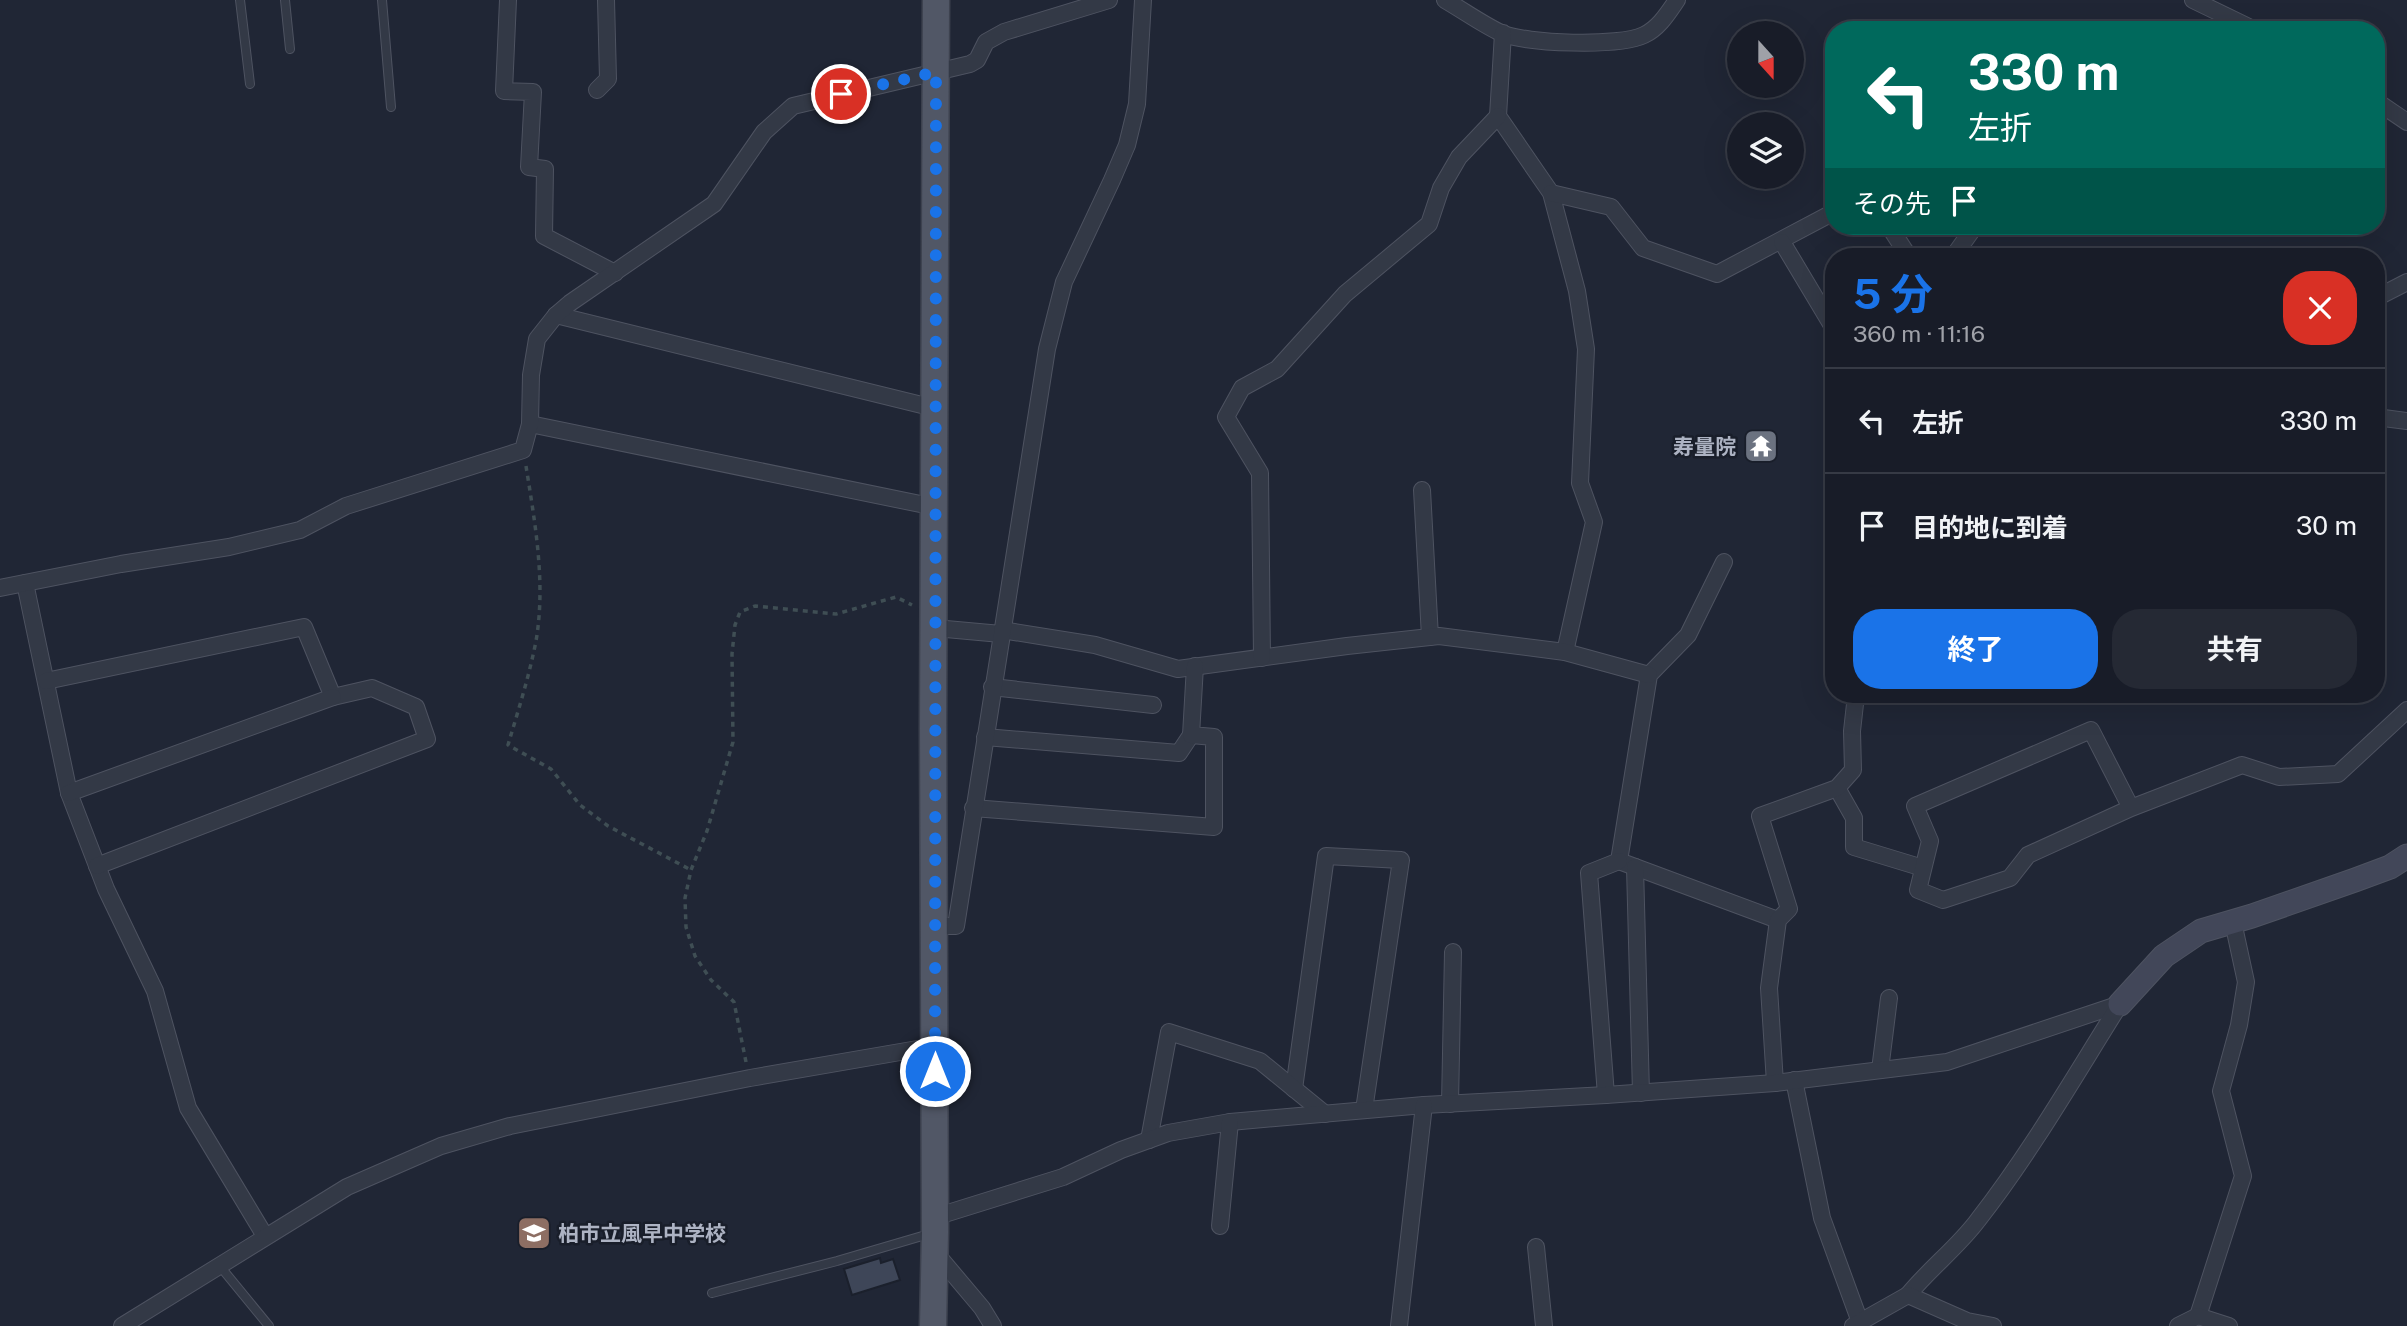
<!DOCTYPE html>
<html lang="ja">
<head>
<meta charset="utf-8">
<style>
	body { margin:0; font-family:"Public Sans","Noto Sans JP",sans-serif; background:#252934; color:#f1f3f6; height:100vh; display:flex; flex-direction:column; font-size:26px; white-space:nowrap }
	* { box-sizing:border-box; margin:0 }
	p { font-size:23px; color:#9fa1a8 }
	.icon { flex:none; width:38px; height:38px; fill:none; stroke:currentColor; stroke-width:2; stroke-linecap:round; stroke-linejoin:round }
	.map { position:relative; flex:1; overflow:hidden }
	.details { position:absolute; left:1825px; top:248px; width:560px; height:455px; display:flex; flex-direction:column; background:#181c28; border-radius:28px; box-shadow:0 7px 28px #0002,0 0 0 2px #363a45 }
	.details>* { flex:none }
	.hud { position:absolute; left:1825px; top:21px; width:560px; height:214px; border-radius:28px; box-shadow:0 7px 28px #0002,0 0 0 2px #363a45; background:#00695c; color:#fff; overflow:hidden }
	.needle { width:46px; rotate:159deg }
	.controls { position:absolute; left:1727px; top:21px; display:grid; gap:14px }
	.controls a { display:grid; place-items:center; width:77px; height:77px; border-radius:50%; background:#181c28; box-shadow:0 7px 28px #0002,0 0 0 2px #363a45; font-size:35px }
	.pin { position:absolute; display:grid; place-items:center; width:60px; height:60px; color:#fff; margin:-30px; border:4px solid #fff; border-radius:50%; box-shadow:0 2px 7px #0007 }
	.me { position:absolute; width:77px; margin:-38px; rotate:0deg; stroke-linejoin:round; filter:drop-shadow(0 0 5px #0008) }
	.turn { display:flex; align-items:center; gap:24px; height:147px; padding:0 28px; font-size:32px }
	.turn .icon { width:91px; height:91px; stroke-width:2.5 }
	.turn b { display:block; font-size:49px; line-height:60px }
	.then { display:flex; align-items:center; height:66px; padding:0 28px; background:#0003; gap:14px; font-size:26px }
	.round { display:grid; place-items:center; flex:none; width:74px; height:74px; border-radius:28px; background:#252934 }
	.head { display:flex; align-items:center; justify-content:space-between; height:119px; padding:0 28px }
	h1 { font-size:42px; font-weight:700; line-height:52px; color:#1a73e8 }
	.primary-button { display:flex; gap:14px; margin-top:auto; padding:14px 28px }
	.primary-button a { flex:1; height:80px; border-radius:28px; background:#1a73e8; color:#fff; font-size:28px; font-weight:700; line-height:80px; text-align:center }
	.primary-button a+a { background:#252934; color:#f1f3f6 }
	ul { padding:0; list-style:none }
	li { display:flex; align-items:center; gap:21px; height:105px; padding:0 28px; border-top:2px solid #363a45 }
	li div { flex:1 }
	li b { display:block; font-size:26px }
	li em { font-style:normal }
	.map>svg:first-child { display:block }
	.building { fill:#3e4658; stroke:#1b202c; stroke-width:2 }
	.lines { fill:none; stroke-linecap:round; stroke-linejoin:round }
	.lane-casing { stroke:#4e5361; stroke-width:10 }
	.street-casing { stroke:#4e5361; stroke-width:18 }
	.secondary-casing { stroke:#4e5361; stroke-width:25 }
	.primary-casing { stroke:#3d424f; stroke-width:29 }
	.path { stroke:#3f4e54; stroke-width:3.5; stroke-dasharray:5 5; stroke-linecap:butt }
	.lane { stroke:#333946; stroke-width:8 }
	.street { stroke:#333946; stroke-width:16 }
	.secondary { stroke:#424759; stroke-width:23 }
	.primary { stroke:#515766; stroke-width:26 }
	.route { stroke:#1a73e8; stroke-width:12; stroke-dasharray:0 21.6 }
	.labels { text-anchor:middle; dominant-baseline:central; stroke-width:5; stroke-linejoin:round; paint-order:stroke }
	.poi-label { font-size:21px; font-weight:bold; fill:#adb3c3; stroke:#191e2a; text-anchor:end }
</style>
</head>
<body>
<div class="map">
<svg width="2407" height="1326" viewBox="0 0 2407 1326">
	<rect width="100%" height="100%" fill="#202635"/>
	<polygon class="building" points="880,1258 881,1263 893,1259 900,1280 852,1295 844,1269"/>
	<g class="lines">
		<g class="lane-casing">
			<g id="lane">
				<polyline points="240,0 250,84"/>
				<polyline points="285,0 290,49"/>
				<polyline points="382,0 391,107"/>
				<polyline points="219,1265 269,1326"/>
				<polyline points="712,1293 837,1261 929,1234"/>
			</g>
		</g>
		<g class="street-casing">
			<g id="street">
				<polyline points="508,0 504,91 533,92 529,167 545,169 544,236 615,273"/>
				<path d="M1445 0C1464 11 1482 24 1501 33 1527 44 1619 47 1644 35 1659 28 1668 13 1677 0"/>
				<polyline points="2193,0 2255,30"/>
				<polyline points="1503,33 1498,116 1551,193 1577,291 1586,349 1580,483 1594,522 1565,652"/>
				<polyline points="597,90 608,79 606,0"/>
				<polyline points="2376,101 2407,122"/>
				<polyline points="1551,193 1611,207 1643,248 1717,274 1834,212"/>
				<polyline points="1889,226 1909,257"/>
				<polyline points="1782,242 1834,329"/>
				<polyline points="1953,257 1975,226"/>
				<polyline points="2376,298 2407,282"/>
				<polyline points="556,315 934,408"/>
				<polyline points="2376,417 2407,421"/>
				<polyline points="530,424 935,507"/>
				<polyline points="1422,490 1430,637"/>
				<polyline points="1724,562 1688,635 1649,675 1619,861 1778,920"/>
				<polyline points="25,583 69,793 106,889 155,991 188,1108 265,1236"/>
				<polyline points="0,588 121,564 229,547 300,530 346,506 523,450 530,424 531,375 537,339 556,315 570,303 714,204 764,132 793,106 970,64 977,60 986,42 1004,32 1109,0"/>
				<polyline points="935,628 1001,634"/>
				<polyline points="1002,630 1095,645 1178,669 1347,646 1439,636 1565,652 1649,675"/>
				<polyline points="1262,658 1260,473 1226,417 1242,388 1277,369 1345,294 1429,224 1441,188 1459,157 1498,116"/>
				<polyline points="46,681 304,627 333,697 372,688 416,707 427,739 97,866"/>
				<polyline points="992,687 1153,705"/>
				<polyline points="985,737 1179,753 1191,735"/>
				<polyline points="1837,788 1854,818 1854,847 1923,868"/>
				<polyline points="69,793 333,697"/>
				<polyline points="973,808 1214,827 1214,737 1191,735 1195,666"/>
				<polyline points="2131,808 2091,730 1915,806 1930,841 1918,890 1943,900 2010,878 2028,855 2131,808 2242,765 2279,777 2338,774 2407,710"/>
				<polyline points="1635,867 1641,1093"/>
				<polyline points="934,926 956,926 1047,349 1064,282 1112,180 1127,145 1137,104 1143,0"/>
				<polyline points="1880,1070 1889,998"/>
				<polyline points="1794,1080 1822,1218 1860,1322"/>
				<polyline points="1775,1083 1769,988 1778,920 1789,909 1760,816 1837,788 1853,770 1852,731 1856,695"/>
				<polyline points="1294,1089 1326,856 1401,860 1364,1110"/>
				<polyline points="1606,1095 1589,873 1619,861"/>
				<polyline points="1450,1104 1453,952"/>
				<polyline points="1149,1140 1169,1032 1260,1061 1325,1114"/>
				<polyline points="935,1217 1063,1177 1121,1150 1168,1133 1230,1122 1424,1105 1606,1095 1775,1083 1947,1062 2120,1004"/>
				<polyline points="1220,1226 1230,1122"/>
				<polyline points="1536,1247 1544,1326"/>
				<polyline points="934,1251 982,1308 993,1326"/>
				<path d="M1908 1295C1930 1268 1958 1247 1978 1220 2031 1152 2074 1077 2120 1004"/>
				<polyline points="2198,1316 2243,1176 2221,1091 2239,1025 2246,982 2233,922"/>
				<polyline points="122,1326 347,1187 441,1146 510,1126 750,1078 935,1046"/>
				<polyline points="1399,1326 1424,1105"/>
				<polyline points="1853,1326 1908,1295 1967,1321 1993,1326"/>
				<polyline points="2178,1326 2198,1316 2229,1326"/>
			</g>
		</g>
		<g class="secondary-casing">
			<polyline id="secondary" points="2120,1004 2164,956 2201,931 2252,916 2355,880 2390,867 2407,856"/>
		</g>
		<g class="primary-casing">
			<polyline id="primary" points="933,1326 935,1232 933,728 936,0"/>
		</g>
		<g class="path">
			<path d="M526 466C535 523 546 583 536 641 529 677 518 711 508 745L551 769 580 805 608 826 691 870"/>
			<polyline points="746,1062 734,1002 711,980 695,956 686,927 685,898 691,870 707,831 733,742 732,654 735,625 740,612 755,606 836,614 896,597 912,605"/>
		</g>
		<use href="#lane" class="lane"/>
		<use href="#street" class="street"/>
		<use href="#secondary" class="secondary"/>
		<use href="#primary" class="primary"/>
	</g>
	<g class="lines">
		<polyline class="route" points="841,94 936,72 935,1071"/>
	</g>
	<defs>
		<g id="temple-square" transform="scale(1.75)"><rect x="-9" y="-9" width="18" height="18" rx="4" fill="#6b7280" stroke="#191e2a"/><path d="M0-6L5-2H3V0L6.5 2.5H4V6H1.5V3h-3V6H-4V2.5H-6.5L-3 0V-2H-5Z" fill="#fff"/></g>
		<g id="school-square" transform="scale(1.75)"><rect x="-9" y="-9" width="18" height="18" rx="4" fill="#8d6e63" stroke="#191e2a"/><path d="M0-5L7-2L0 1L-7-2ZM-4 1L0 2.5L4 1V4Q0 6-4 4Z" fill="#fff"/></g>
	</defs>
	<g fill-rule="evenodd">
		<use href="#temple-square" x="1761" y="446"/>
		<use href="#school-square" x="534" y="1233"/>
	</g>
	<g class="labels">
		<g class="poi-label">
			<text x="1736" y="446">寿量院</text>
			<text x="558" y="1233" text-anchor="start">柏市立風早中学校</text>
		</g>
	</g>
</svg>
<div class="controls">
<a><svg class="needle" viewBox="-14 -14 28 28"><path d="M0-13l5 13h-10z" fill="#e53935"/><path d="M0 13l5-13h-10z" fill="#9fa1a8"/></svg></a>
<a><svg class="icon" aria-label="layers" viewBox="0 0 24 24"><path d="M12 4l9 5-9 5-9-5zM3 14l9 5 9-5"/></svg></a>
</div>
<div class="pin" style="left:841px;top:94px;background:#d93025"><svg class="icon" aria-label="arrive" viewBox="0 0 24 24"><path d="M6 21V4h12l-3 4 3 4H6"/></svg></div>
<svg class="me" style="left:935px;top:1071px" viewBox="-20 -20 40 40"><circle r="17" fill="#1a73e8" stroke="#fff" stroke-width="3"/><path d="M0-11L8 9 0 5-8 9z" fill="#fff"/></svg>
<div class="hud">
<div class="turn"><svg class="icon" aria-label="left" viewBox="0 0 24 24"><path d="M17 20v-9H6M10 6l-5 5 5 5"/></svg><div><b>330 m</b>左折</div></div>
<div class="then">その先<svg class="icon" aria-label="arrive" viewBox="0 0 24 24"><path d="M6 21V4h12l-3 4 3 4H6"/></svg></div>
</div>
<section class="details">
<div class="head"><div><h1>5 分</h1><p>360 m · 11:16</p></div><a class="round" style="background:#d93025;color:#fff"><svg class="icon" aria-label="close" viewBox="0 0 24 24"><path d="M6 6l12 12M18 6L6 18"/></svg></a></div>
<ul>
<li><svg class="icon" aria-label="left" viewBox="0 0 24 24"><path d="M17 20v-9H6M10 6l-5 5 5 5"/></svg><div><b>左折</b></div><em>330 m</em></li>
<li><svg class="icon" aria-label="arrive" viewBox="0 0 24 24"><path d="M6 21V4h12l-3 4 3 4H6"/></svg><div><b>目的地に到着</b></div><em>30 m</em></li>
</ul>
<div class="primary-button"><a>終了</a><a>共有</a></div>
</section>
</div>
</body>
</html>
